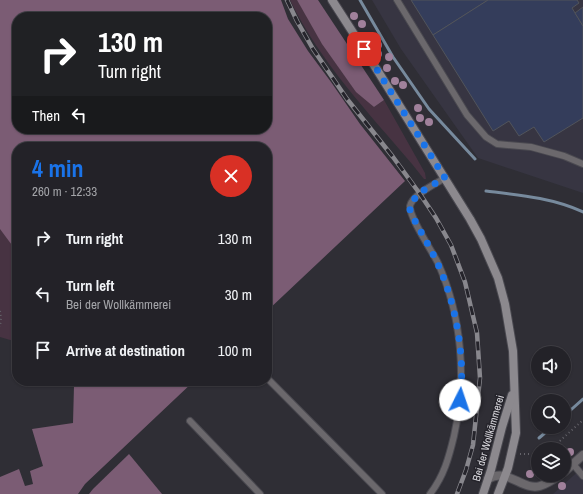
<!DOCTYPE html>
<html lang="en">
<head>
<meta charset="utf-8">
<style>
	body { margin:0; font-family:"Archivo Narrow",sans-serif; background:#2f2f34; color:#f1f3f6; height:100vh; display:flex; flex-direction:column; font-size:15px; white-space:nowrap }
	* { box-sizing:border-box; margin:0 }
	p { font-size:13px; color:#a3a4a8 }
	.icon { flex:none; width:22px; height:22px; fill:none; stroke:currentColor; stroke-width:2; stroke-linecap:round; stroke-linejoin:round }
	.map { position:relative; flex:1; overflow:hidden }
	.panel { position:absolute; left:12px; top:142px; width:260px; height:244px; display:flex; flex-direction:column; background:#232228; border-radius:16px; box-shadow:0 1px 3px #0004,0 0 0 1px #403f45 }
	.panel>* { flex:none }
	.top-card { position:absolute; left:12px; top:12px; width:260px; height:122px; border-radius:16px; box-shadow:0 1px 3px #0004,0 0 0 1px #403f45; background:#202124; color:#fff; overflow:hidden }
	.fabs { position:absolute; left:531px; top:346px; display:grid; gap:8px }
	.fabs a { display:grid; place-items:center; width:40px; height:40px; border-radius:50%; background:#232228; box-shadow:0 1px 3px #0004,0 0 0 1px #403f45; font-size:20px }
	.pin { position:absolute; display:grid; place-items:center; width:34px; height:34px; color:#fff; margin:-17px; border-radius:8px; box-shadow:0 2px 6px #0006 }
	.me { position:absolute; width:44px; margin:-22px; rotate:4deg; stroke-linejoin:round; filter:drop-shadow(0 0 3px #0008) }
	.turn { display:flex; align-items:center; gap:14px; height:84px; padding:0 20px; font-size:18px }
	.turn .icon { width:52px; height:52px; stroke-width:2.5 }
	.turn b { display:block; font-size:28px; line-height:34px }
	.then { display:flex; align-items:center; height:38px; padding:0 20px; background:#0003; gap:8px; font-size:15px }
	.round { display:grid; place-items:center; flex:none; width:42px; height:42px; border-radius:21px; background:#2f2f34 }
	.head { display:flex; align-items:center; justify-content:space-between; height:68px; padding:0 20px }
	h1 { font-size:24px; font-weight:700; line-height:30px; color:#1a73e8 }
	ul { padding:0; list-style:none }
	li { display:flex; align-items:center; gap:12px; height:56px; padding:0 20px }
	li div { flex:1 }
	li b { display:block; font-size:15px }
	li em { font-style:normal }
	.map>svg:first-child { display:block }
	.built { fill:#373542 }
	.green { fill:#473342 }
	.forest { fill:#7b5c74; fill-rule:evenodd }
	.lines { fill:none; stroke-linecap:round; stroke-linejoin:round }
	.stream { stroke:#778a9d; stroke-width:3 }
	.building { fill:#343d5b; stroke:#51545b }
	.service-casing { stroke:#4a4950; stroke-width:8 }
	.minor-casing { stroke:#4a4950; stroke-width:10 }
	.secondary-casing { stroke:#4a4950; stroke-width:10 }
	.path { stroke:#64636a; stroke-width:2; stroke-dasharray:1 3; stroke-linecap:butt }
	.service { stroke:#6b686c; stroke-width:6 }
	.minor { stroke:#6b686c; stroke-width:8 }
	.secondary { stroke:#8c898e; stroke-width:8 }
	.rail-casing { stroke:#88878d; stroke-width:4.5 }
	.rail { stroke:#25242b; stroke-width:3; stroke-dasharray:9; stroke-linecap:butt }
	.tree { fill:#a0819b }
	.route { stroke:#1a73e8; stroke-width:7; stroke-dasharray:0 12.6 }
	.labels { text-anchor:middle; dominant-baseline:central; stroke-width:3; stroke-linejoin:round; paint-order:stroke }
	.street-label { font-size:11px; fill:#d9d8dd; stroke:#25242b }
</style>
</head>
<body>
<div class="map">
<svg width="583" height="494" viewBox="0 0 583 494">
	<rect width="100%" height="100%" fill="#2f2e35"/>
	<g class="built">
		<polygon points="372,0 583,0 583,193 478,158 401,49"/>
		<polygon points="583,467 583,494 553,494"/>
	</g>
	<g class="green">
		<path d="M290 0H297L374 107 384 100 425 173 426 179H424L412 164C368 112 320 62 290 0Z"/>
		<polygon points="0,228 17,252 17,342 0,337"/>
	</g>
	<g class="forest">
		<path d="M0 0H281L288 19 308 51 331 82 360 124 405 181 267 311V147H17V252L0 229ZM17 17H267V129H17Z"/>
		<polygon points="297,0 318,0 384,100 374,107 356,92 322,44"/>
		<polygon points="68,381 194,381 85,484 78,494 0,494 0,477 19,469 25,486 33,484 30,471 43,466 32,429 73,423 74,386"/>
		<polygon points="129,454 162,494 89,494 93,489"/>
	</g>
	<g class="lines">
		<g class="stream">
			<polyline points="360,0 393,57 429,109 475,159"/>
			<path d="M486 191C519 195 553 198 583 212"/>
			<polyline points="564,416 583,399"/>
			<polyline points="539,438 552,427"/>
		</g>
	</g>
	<g class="building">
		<polygon points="411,0 488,0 433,35"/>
		<polygon points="488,0 577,0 579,3 572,8 583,26 583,118 544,142 534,127 519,136 509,121 493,131 433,35"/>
		<polygon points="583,7 583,26 575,13"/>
	</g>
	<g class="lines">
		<g class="service-casing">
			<g id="service">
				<polyline points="397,0 467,115 486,137 497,144 531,147 564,156 583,164"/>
				<polyline points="267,378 382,494"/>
				<polyline points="190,421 260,494"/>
				<polyline points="573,464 583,476"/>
				<path d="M430 494C444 476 449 457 454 436 467 378 462 317 438 263 432 251 409 217 410 206 412 195 435 184 445 178"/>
			</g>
		</g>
		<g class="minor-casing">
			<g id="minor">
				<polyline points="564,472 583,455"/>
				<path d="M488 479C508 467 522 491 540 486 547 484 554 479 560 475"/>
			</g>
		</g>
		<g class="secondary-casing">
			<g id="secondary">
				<polyline points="332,0 379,73 470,219 481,239 498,278 505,304 513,351 516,433 508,468 498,494"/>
				<polyline points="483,494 491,470 502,427 512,395"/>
			</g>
		</g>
		<g class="path">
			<polyline points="0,311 1,318 0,327"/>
			<polyline points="551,449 583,420"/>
			<polyline points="520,454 538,454"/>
		</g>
		<use href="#service" class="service"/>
		<use href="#minor" class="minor"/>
		<use href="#secondary" class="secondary"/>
		<g class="rail-casing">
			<polyline id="rail" points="287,0 297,21 313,49 347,99 393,157 420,194 436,218 451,245 465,282 477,333 480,378 473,445 466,470 457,494"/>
		</g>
		<use href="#rail" class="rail"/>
	</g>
	<g class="tree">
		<circle cx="354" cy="16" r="4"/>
		<circle cx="362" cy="24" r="4"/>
		<circle cx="371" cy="41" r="4"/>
		<circle cx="378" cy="45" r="4"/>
		<circle cx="378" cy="54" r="4"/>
		<circle cx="389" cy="57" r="4"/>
		<circle cx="387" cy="68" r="4"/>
		<circle cx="395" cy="81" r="4"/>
		<circle cx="403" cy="85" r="4"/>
		<circle cx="418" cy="108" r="4"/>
		<circle cx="420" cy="118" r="4"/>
		<circle cx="429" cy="122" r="4"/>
		<circle cx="570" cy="452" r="4"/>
		<circle cx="530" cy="474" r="4"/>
		<circle cx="562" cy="486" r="4"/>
	</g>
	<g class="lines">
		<path class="route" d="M364 49 445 178C432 186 410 194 410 211 418 228 428 243 436 260 455 299 466 357 460 400"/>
	</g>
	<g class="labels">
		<g class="street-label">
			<text transform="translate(488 438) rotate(-74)">Bei der Wollkämmerei</text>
		</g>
	</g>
</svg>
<div class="fabs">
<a><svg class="icon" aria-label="sound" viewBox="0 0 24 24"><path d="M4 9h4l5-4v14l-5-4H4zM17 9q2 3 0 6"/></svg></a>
<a><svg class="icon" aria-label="search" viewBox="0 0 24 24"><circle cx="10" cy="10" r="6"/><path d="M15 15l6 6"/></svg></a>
<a><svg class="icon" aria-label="layers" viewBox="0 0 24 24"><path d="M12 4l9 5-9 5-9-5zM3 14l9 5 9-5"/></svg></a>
</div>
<div class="pin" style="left:364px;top:49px;background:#d93025"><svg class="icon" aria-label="arrive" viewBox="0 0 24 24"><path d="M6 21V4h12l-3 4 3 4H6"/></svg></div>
<svg class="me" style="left:460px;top:400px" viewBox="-20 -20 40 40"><circle r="19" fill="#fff"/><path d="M0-13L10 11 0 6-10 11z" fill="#1a73e8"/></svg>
<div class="top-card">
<div class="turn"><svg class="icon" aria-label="right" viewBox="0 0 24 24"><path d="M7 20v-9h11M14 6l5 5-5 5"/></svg><div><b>130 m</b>Turn right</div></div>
<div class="then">Then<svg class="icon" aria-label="left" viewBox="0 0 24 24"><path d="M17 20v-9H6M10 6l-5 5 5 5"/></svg></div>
</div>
<section class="panel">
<div class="head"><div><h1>4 min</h1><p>260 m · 12:33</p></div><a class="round" style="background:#d93025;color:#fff"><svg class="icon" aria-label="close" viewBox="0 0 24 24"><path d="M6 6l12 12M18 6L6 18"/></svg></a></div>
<ul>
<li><svg class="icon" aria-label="right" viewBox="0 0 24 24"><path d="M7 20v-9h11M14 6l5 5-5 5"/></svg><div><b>Turn right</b></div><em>130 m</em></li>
<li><svg class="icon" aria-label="left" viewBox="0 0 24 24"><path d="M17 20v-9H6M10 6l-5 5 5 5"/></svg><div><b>Turn left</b><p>Bei der Wollkämmerei</p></div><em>30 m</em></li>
<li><svg class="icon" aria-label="arrive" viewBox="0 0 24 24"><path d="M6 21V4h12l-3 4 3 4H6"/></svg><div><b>Arrive at destination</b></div><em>100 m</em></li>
</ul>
</section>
</div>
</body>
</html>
